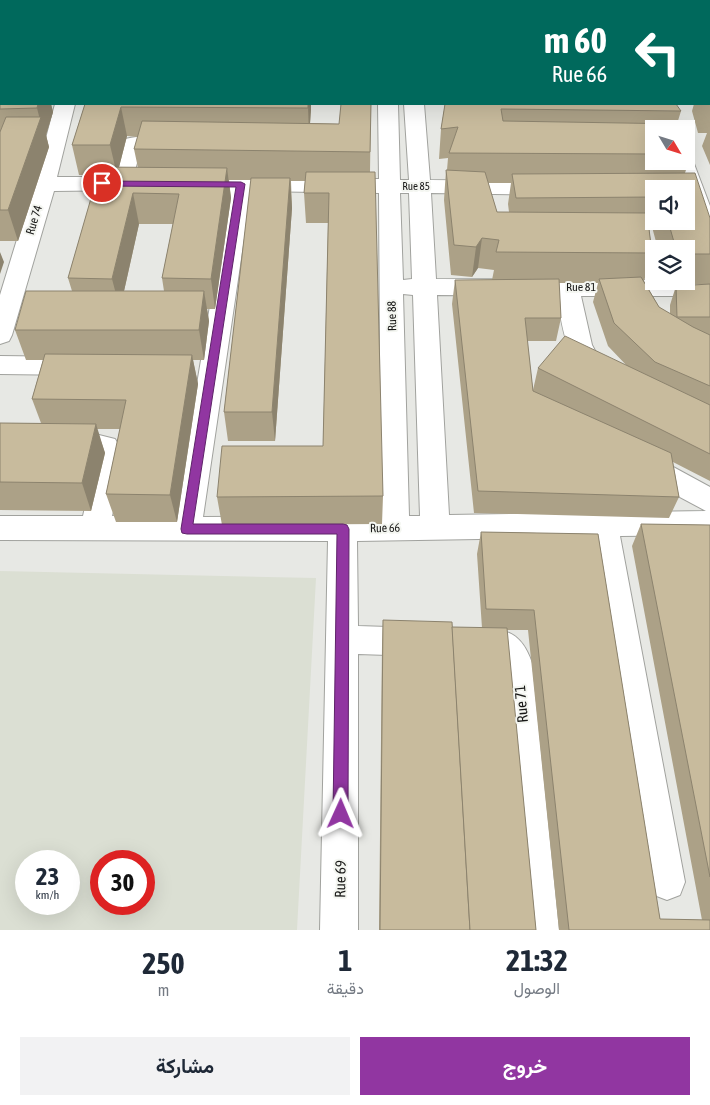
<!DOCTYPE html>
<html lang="ar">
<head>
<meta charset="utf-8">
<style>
	body { margin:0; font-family:"Asap Condensed",Vazirmatn,sans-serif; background:#f2f2f3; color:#1f2937; direction:rtl; height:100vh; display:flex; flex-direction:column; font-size:19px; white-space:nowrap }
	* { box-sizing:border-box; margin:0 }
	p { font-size:16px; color:#747a83 }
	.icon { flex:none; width:28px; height:28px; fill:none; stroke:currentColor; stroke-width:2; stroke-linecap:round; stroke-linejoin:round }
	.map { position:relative; height:930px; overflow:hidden; direction:ltr }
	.drawer { display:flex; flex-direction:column; background:#fff; flex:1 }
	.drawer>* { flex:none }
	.banner { position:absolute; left:0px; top:0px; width:710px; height:105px; box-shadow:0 5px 20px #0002; direction:rtl; background:#00695c; color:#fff; overflow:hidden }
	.needle { width:32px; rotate:128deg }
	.buttons { position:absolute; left:645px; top:120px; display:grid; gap:10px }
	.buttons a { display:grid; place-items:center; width:50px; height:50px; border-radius:0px; background:#fff; box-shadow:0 5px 20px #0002; font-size:25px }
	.speed { position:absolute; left:15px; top:850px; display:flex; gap:10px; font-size:25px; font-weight:700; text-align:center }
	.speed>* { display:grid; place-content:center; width:65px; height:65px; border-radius:50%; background:#fff; box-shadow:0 5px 20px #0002; line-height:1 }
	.speed small { font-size:12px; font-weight:400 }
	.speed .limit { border:8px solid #d22; background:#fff; color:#111 }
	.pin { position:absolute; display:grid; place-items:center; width:42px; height:42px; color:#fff; margin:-21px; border:2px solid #fff; border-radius:50%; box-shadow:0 1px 5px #0007 }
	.me { position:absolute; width:55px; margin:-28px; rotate:1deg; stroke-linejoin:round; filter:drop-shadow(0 0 4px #0008) }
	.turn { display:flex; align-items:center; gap:18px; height:105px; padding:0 20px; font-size:22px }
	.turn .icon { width:65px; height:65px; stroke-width:2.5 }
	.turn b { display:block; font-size:35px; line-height:42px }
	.eta { display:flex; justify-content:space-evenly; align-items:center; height:85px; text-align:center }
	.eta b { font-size:30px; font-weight:700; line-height:35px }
	.button { display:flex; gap:10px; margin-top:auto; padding:10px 20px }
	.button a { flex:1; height:58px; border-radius:0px; background:#9136a1; color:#fff; font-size:20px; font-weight:700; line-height:58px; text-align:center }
	.button a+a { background:#f2f2f3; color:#1f2937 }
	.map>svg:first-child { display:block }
	.built { fill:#dbdfd3; fill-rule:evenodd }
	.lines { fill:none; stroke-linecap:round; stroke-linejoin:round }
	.minor-casing { stroke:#a1a29e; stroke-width:2 }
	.minor { fill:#fff; fill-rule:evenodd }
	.wall { fill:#aca187; fill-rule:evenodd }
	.shaded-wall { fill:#8c836e }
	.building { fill:#c8bb9d; stroke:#8c836e }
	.route { fill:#9136a1; stroke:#5e2369 }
	.labels { text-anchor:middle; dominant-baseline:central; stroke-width:4; stroke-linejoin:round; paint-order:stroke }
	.far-street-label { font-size:11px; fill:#181817; stroke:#f4f6f1 }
	.street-label { font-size:12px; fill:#181817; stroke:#f4f6f1 }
	.near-street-label { font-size:15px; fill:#181817; stroke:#f4f6f1 }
</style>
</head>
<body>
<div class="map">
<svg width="710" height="930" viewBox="0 0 710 930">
	<rect width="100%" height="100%" fill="#e7e8e4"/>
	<path class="built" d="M0 571 316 578 297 930H0ZM26 861H69V904H26ZM101 861H144V904H101Z"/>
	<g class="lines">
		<g class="minor-casing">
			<g id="minor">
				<rect x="139" y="0" width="18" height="1"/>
				<rect x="206" y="0" width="18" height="1"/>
				<rect x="272" y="0" width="18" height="1"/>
				<rect x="341" y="0" width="18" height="1"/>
				<rect x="377" y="0" width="18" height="1"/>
				<polygon points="490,0 508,0 509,1 491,1"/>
				<rect x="651" y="0" width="18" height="1"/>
				<rect x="0" y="73" width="1" height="12"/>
				<rect x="709" y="73" width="1" height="12"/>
				<path d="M55 104H75L57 177H112L125 139C141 135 165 135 181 139L184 143 181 147 141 149 133 177 140 178 143 183 140 188 132 190 54 191 12 335 9 341 0 344V295L34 184Z"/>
				<path d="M378 104H398L400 180H409L404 104H424L430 180 547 181 555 183 558 188 555 193 547 195 431 193 436 279 710 280V296H581L592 345 599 358 611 373 607 380C570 391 561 320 557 296L437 295 449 515 706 511 633 472 629 464 633 456 643 453 653 456 710 487V535L620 536 685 882 680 895 667 900 654 895 649 882 591 537 357 541 358 626 418 628 429 632 434 642 429 652 418 656 358 654V930H320L328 541 0 540V516H83L97 455 0 445V425L95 434 115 439 125 455 112 516 175 517 229 191H193L185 189 182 184 185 179 193 177 379 179ZM251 191 379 193 381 516 203 517ZM400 193H409L412 279 403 280ZM403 294 413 295 420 516H409Z"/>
				<polygon points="686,156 690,157 693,161 710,206 710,244 702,242 699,237 686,201 686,189 682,189 673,161 686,161"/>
				<polygon points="0,356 78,357 87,359 91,366 87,373 78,375 0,374"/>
				<path d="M474 629C505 628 521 631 532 663L559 930H521L502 669 500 661 496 657H474L463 653 458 643 463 633Z"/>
			</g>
		</g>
		<use href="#minor" class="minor"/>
	</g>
	<g class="wall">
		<polygon points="0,0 76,0 76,1 1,1 1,39 0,39"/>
		<rect x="709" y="14" width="1" height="53"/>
		<rect x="0" y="39" width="1" height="29"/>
		<polygon points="709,81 710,81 710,165 702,146 707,133 698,133 692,111 694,104 709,104"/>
		<polygon points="0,83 51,104 53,112 46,135 49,147 18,241 0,241"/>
		<path d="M85 104H311L310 123 339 124 371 104 370 172 383 496 382 524 222 525 217 497 323 446 328 223H306L304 193 305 181H291L292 208 275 441H228L224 412 251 180H229L231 198 215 309H207L209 321 204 360H193L198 384 177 522H116L106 494 120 429H97L105 453 91 511 0 510V423H41L32 399 43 360H26L15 330 72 291 68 278 98 175H79L72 145ZM127 136 138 137 134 149 138 168 119 167ZM139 224H173L162 278 164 291H124Z"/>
		<path d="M445 104 681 111 677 124 654 129V161H686V136L691 154 685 173 710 218V481L673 462 679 497 669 518 474 513 452 304 455 280H492L494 270 478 268 472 277 451 275 444 200 446 170H447L448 158 439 159 441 129ZM488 183H511L508 204 509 212H497ZM654 189 686 221H654ZM649 227H652L658 249H686V281H667L668 285 708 284 676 286 670 305V314L659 307 644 281 652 253ZM559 283H598L593 302 608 346 628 367 538 368 533 390 527 341H556L561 318Z"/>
		<polygon points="641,524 710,525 710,930 559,930 528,630 507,630 536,930 379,930 382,645 383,620 452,627 482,628 477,554 481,532 598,534 660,919 702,920 632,546"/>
	</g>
	<g class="shaded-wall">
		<rect x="57" y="0" width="7" height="1"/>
		<rect x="261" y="0" width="7" height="1"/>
		<polygon points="38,104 51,104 53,112 46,135 49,147 18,241 8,210 40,120 37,108"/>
		<polygon points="308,104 311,104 311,110 309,138"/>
		<polygon points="121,107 127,136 117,175 110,145"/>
		<polygon points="227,168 231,198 215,309 211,279"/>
		<polygon points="290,178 292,208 275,441 272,412"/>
		<polygon points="133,193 139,224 120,309 112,279"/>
		<polygon points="482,238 478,268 472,277 476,247"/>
		<polygon points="0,252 4,262 0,274"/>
		<polygon points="204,291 209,321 204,360 199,330"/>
		<polygon points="192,355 198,384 177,522 170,495"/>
		<polygon points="96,424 105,453 91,511 82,483"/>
	</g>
	<g class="building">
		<polygon points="0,0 57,0 57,1 1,1 1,2 0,2"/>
		<rect x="221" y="0" width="40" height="1"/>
		<rect x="298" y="0" width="35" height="1"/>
		<rect x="0" y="13" width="1" height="26"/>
		<rect x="709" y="14" width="1" height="24"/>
		<rect x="709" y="81" width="1" height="22"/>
		<polygon points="0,83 1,83 1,104 38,104 37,108 0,109"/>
		<polygon points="85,104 308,104 308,108 121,107 110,145 72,145"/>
		<polygon points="341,104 371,104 370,152 134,149 142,121 339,124"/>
		<polygon points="445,104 676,104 681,111 501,109 503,121 683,124 684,129 654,129 654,154 449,153 458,127 441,129"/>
		<polygon points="6,117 41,117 8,210 0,210 0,132"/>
		<polygon points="686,136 691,154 686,154"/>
		<polygon points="100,167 227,168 211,279 162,278 179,194 133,193 112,279 68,278"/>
		<polygon points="446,170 485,172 497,212 647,213 652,253 496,252 499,240 482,238 476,247 454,245"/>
		<polygon points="306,172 375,172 383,496 217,497 222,446 323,446 329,193 304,193"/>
		<polygon points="695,173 710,218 710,254 686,254 686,249 676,249 668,221 686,221 686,189 654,189 654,197 516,198 512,174"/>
		<polygon points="251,178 290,178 272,412 224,412"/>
		<polygon points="641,277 659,307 693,327 710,335 710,386 655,362 614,323 599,279"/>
		<polygon points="559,279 561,318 525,318 533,391 671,453 679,497 478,491 455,280"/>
		<polygon points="710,284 710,317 677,317 676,286"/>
		<polygon points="26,291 204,291 199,330 15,330"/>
		<polygon points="565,336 710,405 710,454 538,368"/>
		<polygon points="45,354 192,355 170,495 106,494 126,400 32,399"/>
		<polygon points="0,423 96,424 82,483 0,482"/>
		<polygon points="641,524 710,525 710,877"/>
		<polygon points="481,532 598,534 660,919 710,920 710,930 569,930 534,610 486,609"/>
		<polygon points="383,620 452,622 470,930 380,930"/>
		<polygon points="452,627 507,628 536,930 470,930"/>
	</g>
	<polygon class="route" points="99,181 241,182 245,184 193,524 343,524 347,525 349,529 348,814 346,819 341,821 336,819 333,814 337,534 187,534 182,533 181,529 236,187 102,186 98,183"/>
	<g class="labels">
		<g class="far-street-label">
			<text x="416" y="186">Rue 85</text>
		</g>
		<g class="street-label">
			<text transform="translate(34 220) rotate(-73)">Rue 74</text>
			<text x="581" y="287">Rue 81</text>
			<text transform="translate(392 316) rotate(-91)">Rue 88</text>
			<text transform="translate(385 528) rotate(-1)">Rue 66</text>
		</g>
		<g class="near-street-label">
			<text transform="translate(521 704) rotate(-95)">Rue 71</text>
			<text transform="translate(340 879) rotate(-89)">Rue 69</text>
		</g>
	</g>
</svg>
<div class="buttons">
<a><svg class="needle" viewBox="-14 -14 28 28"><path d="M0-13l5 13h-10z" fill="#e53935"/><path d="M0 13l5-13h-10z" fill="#747a83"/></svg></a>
<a><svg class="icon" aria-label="sound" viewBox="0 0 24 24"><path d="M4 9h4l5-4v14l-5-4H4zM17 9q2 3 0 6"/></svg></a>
<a><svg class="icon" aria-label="layers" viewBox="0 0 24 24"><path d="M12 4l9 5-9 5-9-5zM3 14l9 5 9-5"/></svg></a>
</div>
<div class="speed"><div>23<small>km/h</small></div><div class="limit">30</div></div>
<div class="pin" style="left:102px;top:183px;background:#d93025"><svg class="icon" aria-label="arrive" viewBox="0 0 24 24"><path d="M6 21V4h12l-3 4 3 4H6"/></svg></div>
<svg class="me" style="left:341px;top:814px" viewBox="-20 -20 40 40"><path d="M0-17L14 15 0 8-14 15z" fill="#9136a1" stroke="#fff" stroke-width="4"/></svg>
<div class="banner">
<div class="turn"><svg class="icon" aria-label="left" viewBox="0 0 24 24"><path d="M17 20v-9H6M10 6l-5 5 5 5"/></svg><div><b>60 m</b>Rue 66</div></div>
</div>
</div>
<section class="drawer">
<div class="eta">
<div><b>21:32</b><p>الوصول</p></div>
<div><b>1</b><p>دقيقة</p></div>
<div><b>250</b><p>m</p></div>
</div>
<div class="button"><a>خروج</a><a>مشاركة</a></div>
</section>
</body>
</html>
